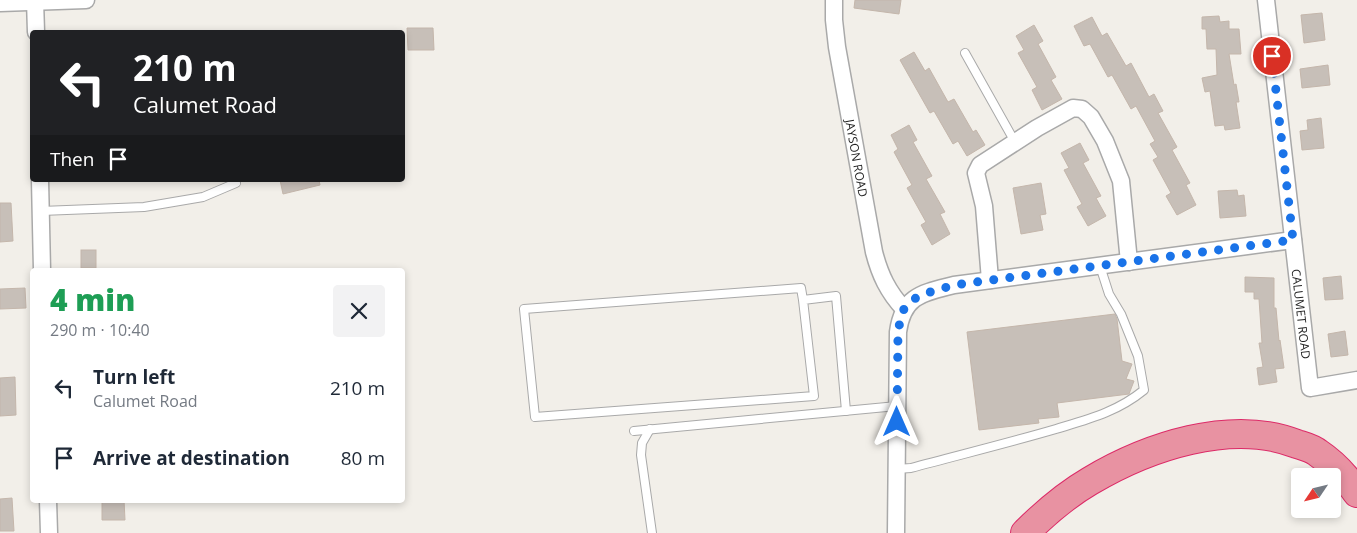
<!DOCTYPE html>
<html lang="en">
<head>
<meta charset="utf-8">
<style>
	body { margin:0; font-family:"Open Sans",sans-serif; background:#f2f2f3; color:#1f2937; height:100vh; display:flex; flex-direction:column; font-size:19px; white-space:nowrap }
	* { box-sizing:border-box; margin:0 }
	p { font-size:16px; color:#747a83 }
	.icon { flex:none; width:28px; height:28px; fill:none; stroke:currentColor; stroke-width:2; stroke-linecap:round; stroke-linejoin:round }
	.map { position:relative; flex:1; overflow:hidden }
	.drawer { position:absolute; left:30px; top:268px; width:375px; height:235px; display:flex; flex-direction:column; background:#fff; border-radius:5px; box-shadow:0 2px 8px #0003 }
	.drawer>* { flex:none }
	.banner { position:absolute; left:30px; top:30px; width:375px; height:152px; border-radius:5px; box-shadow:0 2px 8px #0003; background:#202124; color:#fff; overflow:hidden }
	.needle { width:32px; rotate:235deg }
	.tools { position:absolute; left:1291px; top:468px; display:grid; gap:10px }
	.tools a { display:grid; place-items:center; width:50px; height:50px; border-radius:5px; background:#fff; box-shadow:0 2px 8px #0003; font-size:25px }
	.pin { position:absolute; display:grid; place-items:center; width:42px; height:42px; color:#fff; margin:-21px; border:2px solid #fff; border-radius:50%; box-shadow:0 1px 5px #0007 }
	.me { position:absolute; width:55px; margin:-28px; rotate:0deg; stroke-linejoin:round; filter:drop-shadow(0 0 4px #0008) }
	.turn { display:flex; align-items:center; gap:18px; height:105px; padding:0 20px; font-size:22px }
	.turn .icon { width:65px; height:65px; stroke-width:2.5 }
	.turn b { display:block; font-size:35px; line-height:42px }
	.then { display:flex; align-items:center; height:48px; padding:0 20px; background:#0003; gap:10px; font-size:19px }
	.round { display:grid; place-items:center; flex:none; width:52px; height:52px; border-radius:5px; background:#f2f2f3 }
	.overview { display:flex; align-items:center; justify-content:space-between; height:85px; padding:0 20px }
	h1 { font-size:30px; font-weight:800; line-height:38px; color:#1e9e55 }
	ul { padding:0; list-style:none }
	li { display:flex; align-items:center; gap:15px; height:70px; padding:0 20px }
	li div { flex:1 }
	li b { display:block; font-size:19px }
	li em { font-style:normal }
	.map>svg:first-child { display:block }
	.building { fill:#c7bfb8; stroke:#c4b6ab }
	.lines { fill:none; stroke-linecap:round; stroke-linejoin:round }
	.lane-casing { stroke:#a9a9a9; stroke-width:10 }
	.street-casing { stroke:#a9a9a9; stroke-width:19 }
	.highway-casing { stroke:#dc2a67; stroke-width:30 }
	.lane { stroke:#fff; stroke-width:8 }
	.street { stroke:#fff; stroke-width:16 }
	.highway { stroke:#e892a2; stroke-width:28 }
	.route { stroke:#1a73e8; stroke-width:9; stroke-dasharray:0 16.2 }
	.labels { text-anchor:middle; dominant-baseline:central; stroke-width:4; stroke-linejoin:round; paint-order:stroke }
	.street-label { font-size:12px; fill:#222; stroke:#fff }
</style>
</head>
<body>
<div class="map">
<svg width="1357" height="533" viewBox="0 0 1357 533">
	<rect width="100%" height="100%" fill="#f2efe9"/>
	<g class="building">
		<polygon points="855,0 901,0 899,14 854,8"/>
		<polygon points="1322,13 1325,40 1304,43 1301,15"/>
		<polygon points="1219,16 1220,22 1229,21 1229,29 1239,29 1241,54 1229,54 1234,85 1236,84 1239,102 1236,102 1240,128 1225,130 1224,125 1215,126 1210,91 1205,92 1202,78 1217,75 1216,49 1207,49 1206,29 1202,29 1202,17"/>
		<polygon points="1092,17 1102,36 1107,33 1126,66 1131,63 1149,97 1154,94 1163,111 1158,113 1177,147 1172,150 1190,183 1186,185 1196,205 1177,215 1166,196 1171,193 1153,160 1158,157 1150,144 1155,141 1136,106 1131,109 1112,75 1108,77 1090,44 1084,46 1074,26"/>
		<polygon points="1034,25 1043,41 1038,44 1056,77 1051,80 1062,99 1042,110 1032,90 1037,87 1018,53 1024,50 1016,36"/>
		<polygon points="407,28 433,28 434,50 408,50"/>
		<polygon points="914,52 925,71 929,68 948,102 954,99 973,132 976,130 985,145 967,156 958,141 953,144 934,111 930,113 900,60"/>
		<polygon points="1328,65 1330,85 1302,88 1300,69"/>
		<polygon points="1321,118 1324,148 1302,150 1300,131 1308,130 1307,120"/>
		<polygon points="909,125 917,140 913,142 932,176 926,179 945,212 940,214 950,234 932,245 921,225 926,222 907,188 912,185 894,152 898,149 891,135"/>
		<polygon points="1080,143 1089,160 1083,163 1101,196 1096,198 1106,216 1088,226 1077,207 1082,204 1064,170 1069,168 1061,153"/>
		<polygon points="280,180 319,180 320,185 283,194"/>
		<polygon points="1041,183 1046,214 1040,215 1043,230 1021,234 1013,188"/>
		<polygon points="1237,190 1238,196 1244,195 1246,216 1220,218 1218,191"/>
		<polygon points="0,203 11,203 13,241 0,242"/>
		<rect x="81" y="250" width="15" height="18"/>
		<polygon points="1341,276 1343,299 1325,300 1323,278"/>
		<polygon points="1245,277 1274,278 1274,308 1276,308 1279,341 1280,340 1284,368 1275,369 1277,382 1259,385 1257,368 1263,367 1259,343 1262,343 1259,299 1254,299 1254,292 1245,292"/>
		<polygon points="25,288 26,308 0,309 0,289"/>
		<polygon points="1115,314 1117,319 1122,361 1132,364 1126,379 1134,381 1129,394 1057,403 1059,417 1038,419 1039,423 979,430 967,332"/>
		<polygon points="1345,331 1348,355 1331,357 1328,334"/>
		<polygon points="15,377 16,415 0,416 0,378"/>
		<polygon points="12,498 14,531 0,531 0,499"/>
		<polygon points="102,500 124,500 125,520 102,520"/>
	</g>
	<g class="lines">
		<g class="lane-casing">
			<g id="lane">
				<polyline points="965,53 1015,142"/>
				<polyline points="41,211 144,207 203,197 236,183"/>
				<polyline points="803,300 801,288 524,309 535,417 814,396 803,300 836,296 846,411"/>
				<polyline points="650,429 642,443 641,455 652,533"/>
				<polyline points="634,431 897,406"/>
				<path d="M896 469 911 468C959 455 1008 443 1056 429 1089 419 1117 412 1144 390L1138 356 1121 314 1109 294 1100 266"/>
			</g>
		</g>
		<g class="street-casing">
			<g id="street">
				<polyline points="35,0 36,32"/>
				<path id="s1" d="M834 0V20L837 47 874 252C880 275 888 292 904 309"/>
				<path id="s2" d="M1266 0 1310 388 1357 380"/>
				<polyline points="0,3 86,0"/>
				<polyline points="40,180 42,270"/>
				<polyline points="990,280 984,206 976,173 980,165 1037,128 1073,108 1082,109 1091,117 1105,141 1121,181 1129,262"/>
				<polyline points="48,500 49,533"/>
				<path d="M896 533 898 332C903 295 923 293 954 285L1293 240"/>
			</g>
		</g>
		<g class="highway-casing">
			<path id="highway" d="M1025 533C1044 514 1066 495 1090 481 1147 447 1231 418 1297 444 1303 446 1312 448 1318 453 1333 463 1347 478 1357 493"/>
		</g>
		<use href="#lane" class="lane"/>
		<use href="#street" class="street"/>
		<use href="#highway" class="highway"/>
	</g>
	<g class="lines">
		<polyline class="route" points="897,422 898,332 901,316 904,309 914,299 927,293 954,285 1293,240 1272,56"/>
	</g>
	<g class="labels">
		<g class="street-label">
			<text stroke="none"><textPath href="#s1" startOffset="160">JAYSON ROAD</textPath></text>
			<text stroke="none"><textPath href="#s2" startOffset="316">CALUMET ROAD</textPath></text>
		</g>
	</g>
</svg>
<div class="tools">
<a><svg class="needle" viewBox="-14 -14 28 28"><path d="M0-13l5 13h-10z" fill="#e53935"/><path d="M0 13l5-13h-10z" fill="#747a83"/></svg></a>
</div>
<div class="pin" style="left:1272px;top:56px;background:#d93025"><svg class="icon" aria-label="arrive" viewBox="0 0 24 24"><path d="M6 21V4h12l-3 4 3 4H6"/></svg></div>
<svg class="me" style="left:897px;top:422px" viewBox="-20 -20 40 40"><path d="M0-17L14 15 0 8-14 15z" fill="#1a73e8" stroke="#fff" stroke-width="4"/></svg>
<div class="banner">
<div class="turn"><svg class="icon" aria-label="left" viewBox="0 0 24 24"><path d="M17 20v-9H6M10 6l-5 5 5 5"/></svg><div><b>210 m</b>Calumet Road</div></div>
<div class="then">Then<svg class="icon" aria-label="arrive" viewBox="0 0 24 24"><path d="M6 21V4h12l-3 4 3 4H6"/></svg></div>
</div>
<section class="drawer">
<div class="overview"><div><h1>4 min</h1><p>290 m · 10:40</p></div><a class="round"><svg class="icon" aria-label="close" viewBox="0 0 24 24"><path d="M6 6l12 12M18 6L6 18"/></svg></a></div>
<ul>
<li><svg class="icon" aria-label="left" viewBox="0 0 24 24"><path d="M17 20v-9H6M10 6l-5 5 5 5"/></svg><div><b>Turn left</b><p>Calumet Road</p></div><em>210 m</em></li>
<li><svg class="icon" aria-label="arrive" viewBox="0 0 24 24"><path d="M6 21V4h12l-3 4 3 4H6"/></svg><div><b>Arrive at destination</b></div><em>80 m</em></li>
</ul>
</section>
</div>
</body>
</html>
